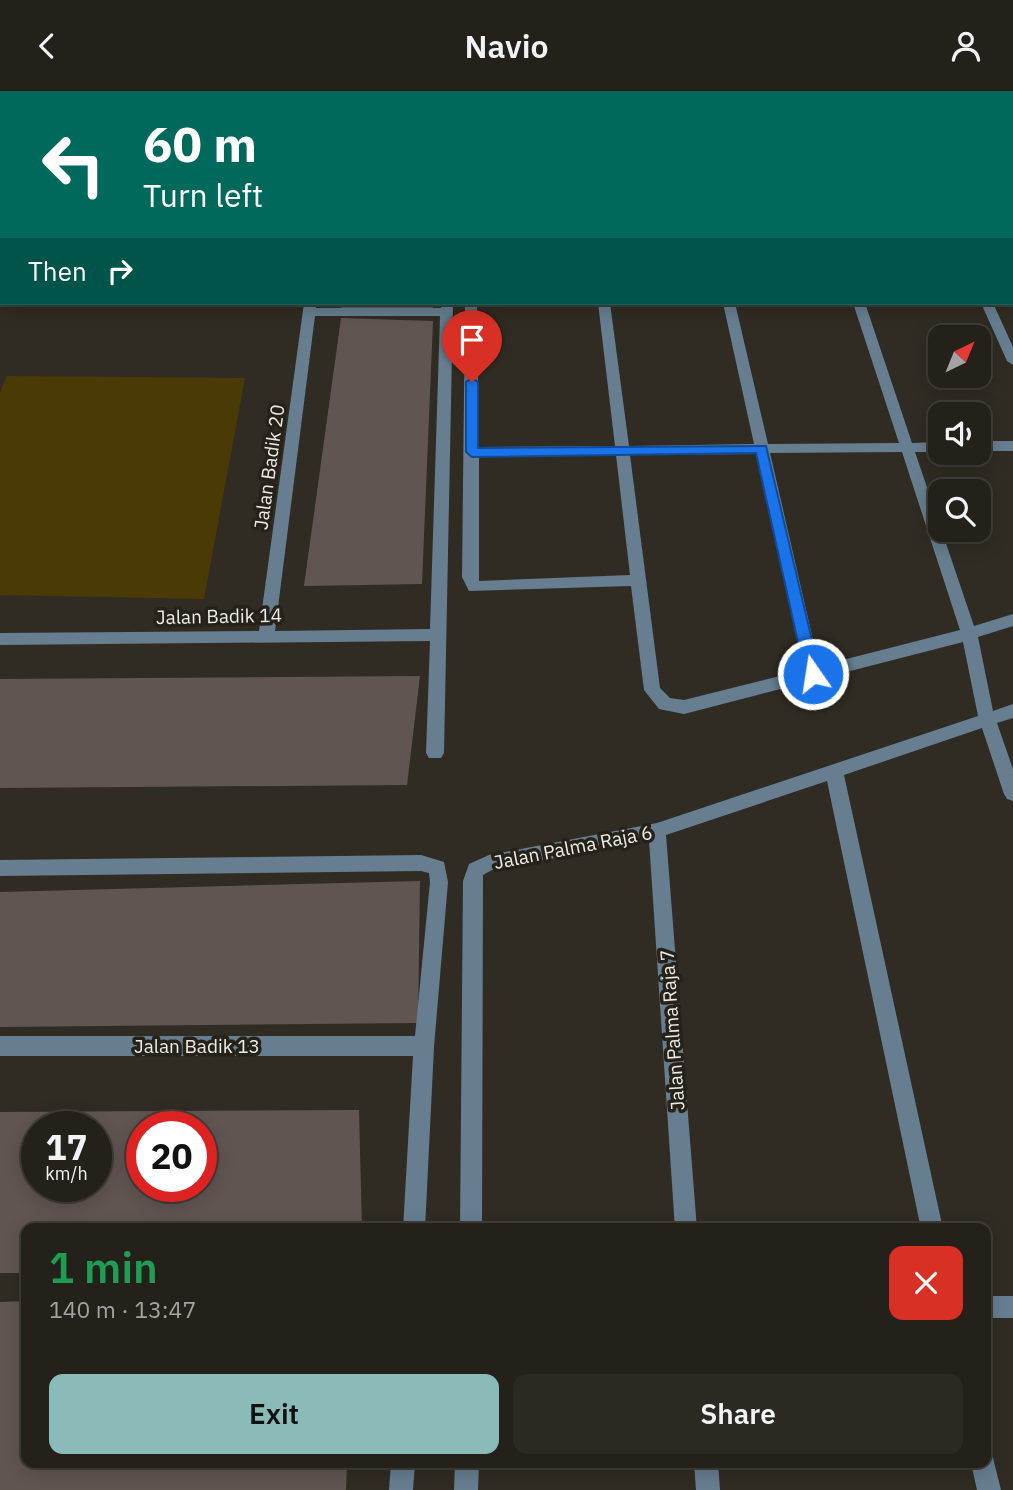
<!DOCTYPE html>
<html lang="en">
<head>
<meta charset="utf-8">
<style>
	body { margin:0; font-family:"IBM Plex Sans",sans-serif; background:#2c2923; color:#f1f3f6; height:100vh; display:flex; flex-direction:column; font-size:26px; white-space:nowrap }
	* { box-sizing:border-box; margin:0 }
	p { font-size:23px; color:#a3a3a2 }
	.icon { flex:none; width:38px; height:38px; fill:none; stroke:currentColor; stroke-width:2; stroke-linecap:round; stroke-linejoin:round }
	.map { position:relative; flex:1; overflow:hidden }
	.side { position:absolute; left:21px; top:1132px; width:970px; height:245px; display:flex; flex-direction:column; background:#24211a; border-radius:14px; box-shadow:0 4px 18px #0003,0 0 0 2px #413e39 }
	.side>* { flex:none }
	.top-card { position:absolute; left:0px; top:0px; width:1013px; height:214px; box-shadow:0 4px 18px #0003,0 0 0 2px #413e39; background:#00695c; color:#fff; overflow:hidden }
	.needle { width:46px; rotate:43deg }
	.tools { position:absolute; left:928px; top:234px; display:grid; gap:14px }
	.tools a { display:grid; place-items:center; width:63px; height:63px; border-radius:14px; background:#24211a; box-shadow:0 4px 18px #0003,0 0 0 2px #413e39; font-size:35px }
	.speed { position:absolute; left:21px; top:1020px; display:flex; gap:14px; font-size:35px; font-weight:700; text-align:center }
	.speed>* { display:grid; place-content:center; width:91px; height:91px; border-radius:50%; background:#24211a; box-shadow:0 4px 18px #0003,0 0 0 2px #413e39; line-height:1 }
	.speed small { font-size:18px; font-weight:400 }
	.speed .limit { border:10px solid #d22; background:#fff; color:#111 }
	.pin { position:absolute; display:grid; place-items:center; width:60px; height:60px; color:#fff; margin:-72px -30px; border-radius:50% 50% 50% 0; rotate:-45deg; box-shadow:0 0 7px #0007 }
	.pin .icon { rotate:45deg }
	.me { position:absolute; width:77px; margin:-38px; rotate:347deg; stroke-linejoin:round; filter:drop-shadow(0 0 5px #0008) }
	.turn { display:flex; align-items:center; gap:24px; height:147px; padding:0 28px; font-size:32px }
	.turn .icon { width:91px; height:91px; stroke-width:2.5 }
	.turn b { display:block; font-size:49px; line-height:60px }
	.then { display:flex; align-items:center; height:66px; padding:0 28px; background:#0003; gap:14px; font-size:26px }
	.round { display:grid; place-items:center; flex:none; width:74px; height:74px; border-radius:14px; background:#2c2923 }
	.head { display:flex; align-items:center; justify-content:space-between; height:119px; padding:0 28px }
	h1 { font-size:42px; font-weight:600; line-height:52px; color:#1e9e55 }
	.button { display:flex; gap:14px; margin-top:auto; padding:14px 28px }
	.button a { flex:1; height:80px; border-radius:14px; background:#8bbbb9; color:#111; font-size:28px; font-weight:600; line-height:80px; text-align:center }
	.button a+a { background:#2c2923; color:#f1f3f6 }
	header { display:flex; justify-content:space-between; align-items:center; height:91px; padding:0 28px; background:#24211a; font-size:32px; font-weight:600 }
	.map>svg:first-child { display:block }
	.green { fill:#4a3a06 }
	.building { fill:#615552; fill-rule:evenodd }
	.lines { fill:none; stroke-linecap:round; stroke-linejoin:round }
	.minor { fill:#667e90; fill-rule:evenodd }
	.route { fill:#1a73e8; stroke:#114b97; stroke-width:2 }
	.labels { text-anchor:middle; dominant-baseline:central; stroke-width:7; stroke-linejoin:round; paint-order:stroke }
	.street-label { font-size:19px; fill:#edebe5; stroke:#26221a }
</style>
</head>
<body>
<header><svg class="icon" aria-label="back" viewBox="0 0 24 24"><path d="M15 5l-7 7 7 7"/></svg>Navio<svg class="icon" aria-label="person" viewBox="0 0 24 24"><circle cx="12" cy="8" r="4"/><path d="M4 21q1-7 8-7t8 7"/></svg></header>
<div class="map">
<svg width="1013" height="1399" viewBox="0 0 1013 1399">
	<rect width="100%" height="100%" fill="#302c23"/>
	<polygon class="green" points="7,285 245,287 204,508 0,504 0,301"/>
	<g class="building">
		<polygon points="342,212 433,212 433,219 341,218"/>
		<polygon points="341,227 433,230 422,493 304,495"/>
		<polygon points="420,585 407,694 0,697 0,588"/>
		<polygon points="420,790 418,932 0,936 0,801"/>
		<path d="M359 1019 362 1138H26V1182H0V1021ZM37 1036H96V1096H37ZM142 1036H201V1096H142Z"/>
		<polygon points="26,1210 26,1372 347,1372 346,1399 0,1399 0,1211"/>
	</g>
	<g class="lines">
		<g class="minor">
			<polygon points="333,0 343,0 332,2"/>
			<polygon points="474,0 485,0 486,2 475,2"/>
			<rect x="519" y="0" width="10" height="2"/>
			<polygon points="806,0 816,0 817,2 807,2"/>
			<rect x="0" y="8" width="2" height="6"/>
			<rect x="1012" y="37" width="1" height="6"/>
			<rect x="0" y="64" width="2" height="6"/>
			<rect x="1012" y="96" width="1" height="6"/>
			<rect x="1012" y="119" width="1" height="6"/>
			<rect x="0" y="135" width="2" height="6"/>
			<path d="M304 212H316V217H441V212H453L444 662 441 667H429L426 662 430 550 0 554V542L259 540ZM315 225H440L430 538 275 540Z"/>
			<path d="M465 212H477L479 356 615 355 598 212H610L629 355 754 353 723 212H735L768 353 899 352 853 212H865L912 352 940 351V361H915L974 535 1013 523V535L978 546 993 620 1013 613V627L997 632 1013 678V710L1007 708 1004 703 982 637 844 684 943 1138H921L827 690 666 744 697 1138H675L649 749 492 779 483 784 482 1138H460L463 790 469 773 489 764 657 732 978 625 963 551 684 623 659 618 644 599 631 495 469 500 462 486ZM902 361 960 539 819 575 770 362ZM756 363 804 579 684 609 670 607 660 597 630 364ZM616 364 630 484 479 490V366Z"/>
			<polygon points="981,212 993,212 1013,256 1013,274 1007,270"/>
			<rect x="978" y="350" width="35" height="10"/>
			<polygon points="421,764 444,771 448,791 434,956 425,1138 403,1138 413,965 0,965 0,945 415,945 430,791 429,782 421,780 0,785 0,769"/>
			<rect x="985" y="1205" width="28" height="22"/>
			<polygon points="985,1361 992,1363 1001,1399 977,1399 971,1372 985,1372"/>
			<polygon points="391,1372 415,1372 413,1399 389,1399"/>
			<polygon points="455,1372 479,1372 478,1399 454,1399"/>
			<polygon points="694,1372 718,1372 720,1399 696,1399"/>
		</g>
	</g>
	<polygon class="route" points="472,287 478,291 478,357 766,355 820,583 818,587 813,589 805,583 756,362 472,366 466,361 466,291"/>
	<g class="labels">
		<g class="street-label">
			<text transform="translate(269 376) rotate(-82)">Jalan Badik 20</text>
			<text transform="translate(219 525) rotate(-1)">Jalan Badik 14</text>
			<text transform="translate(573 756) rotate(-11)">Jalan Palma Raja 6</text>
			<text transform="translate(672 939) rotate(-94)">Jalan Palma Raja 7</text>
			<text x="197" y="955">Jalan Badik 13</text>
		</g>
	</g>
</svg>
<div class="tools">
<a><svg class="needle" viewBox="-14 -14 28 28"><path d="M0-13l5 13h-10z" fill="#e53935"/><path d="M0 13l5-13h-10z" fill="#a3a3a2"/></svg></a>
<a><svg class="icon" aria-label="sound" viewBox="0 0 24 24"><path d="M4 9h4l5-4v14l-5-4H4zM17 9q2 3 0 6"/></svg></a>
<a><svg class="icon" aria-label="search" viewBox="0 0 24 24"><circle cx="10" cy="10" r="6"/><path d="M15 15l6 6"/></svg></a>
</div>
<div class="speed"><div>17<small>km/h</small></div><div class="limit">20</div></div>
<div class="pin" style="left:472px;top:291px;background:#d93025"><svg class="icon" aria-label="arrive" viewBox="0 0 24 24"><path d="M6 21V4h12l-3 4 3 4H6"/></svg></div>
<svg class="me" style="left:813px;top:583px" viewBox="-20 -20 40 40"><circle r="17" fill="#1a73e8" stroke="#fff" stroke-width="3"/><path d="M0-11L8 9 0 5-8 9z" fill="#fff"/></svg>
<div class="top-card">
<div class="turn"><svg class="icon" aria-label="left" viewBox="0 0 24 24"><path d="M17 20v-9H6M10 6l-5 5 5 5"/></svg><div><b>60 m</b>Turn left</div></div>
<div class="then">Then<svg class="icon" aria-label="right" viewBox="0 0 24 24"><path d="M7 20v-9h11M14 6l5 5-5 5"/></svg></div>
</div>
<section class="side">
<div class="head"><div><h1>1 min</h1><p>140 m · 13:47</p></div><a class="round" style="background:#d93025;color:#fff"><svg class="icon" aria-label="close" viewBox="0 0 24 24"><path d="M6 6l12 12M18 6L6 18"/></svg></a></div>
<div class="button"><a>Exit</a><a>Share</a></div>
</section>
</div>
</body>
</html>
